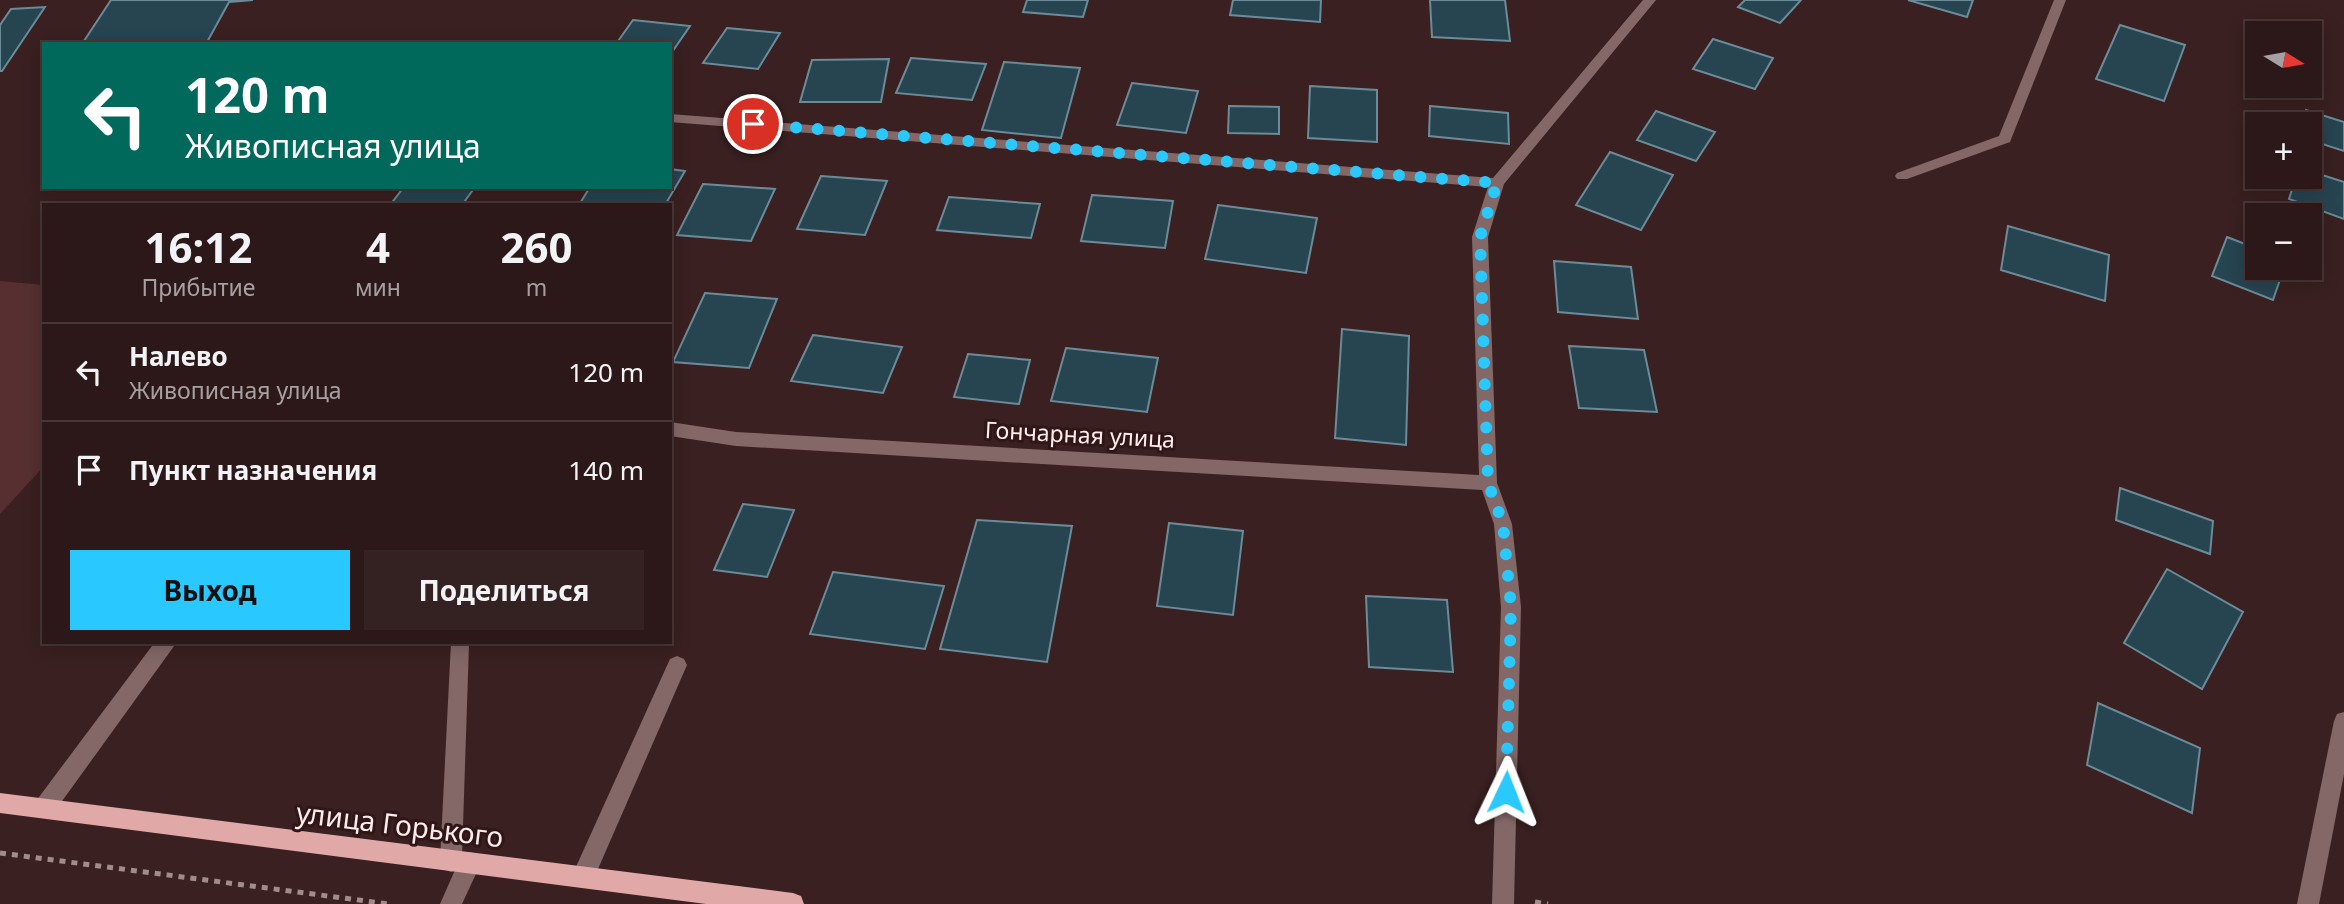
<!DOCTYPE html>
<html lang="ru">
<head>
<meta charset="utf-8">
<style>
	body { margin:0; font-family:"Noto Sans",sans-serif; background:#342121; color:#f1f3f6; height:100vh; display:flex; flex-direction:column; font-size:26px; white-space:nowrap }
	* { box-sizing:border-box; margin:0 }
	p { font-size:23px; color:#a6a0a2 }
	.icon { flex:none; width:38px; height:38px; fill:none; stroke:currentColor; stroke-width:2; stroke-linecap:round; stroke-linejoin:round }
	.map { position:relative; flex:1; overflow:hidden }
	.details { position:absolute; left:42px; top:203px; width:630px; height:441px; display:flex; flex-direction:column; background:#2c1818; border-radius:0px; box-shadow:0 4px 18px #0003,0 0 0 2px #483737 }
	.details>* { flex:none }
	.top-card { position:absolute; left:42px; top:42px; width:630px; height:147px; border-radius:0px; box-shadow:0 4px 18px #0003,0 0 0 2px #483737; background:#00695c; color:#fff; overflow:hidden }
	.needle { width:46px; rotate:101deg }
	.tools { position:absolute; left:2245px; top:21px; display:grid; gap:14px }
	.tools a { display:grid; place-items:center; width:77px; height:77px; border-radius:0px; background:#2c1818; box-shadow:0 4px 18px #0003,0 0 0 2px #483737; font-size:35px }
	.pin { position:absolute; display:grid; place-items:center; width:60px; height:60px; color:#fff; margin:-30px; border:4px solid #fff; border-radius:50%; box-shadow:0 2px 7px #0007 }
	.me { position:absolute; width:77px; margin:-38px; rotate:2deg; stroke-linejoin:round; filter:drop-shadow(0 0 5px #0008) }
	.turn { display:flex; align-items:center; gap:24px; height:147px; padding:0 28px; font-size:32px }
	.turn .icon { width:91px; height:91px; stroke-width:2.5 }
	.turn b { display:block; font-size:49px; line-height:60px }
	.eta { display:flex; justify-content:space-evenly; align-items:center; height:119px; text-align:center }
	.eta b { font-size:42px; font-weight:700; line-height:49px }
	.cta { display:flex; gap:14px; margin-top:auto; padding:14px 28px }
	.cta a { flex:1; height:80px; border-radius:0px; background:#29c8ff; color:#111; font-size:28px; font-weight:700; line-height:80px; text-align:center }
	.cta a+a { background:#342121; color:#f1f3f6 }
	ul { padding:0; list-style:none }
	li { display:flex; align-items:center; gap:21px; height:98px; padding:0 28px; border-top:2px solid #483737 }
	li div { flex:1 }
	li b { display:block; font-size:26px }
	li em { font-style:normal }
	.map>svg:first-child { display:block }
	.green { fill:#572f30 }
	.building { fill:#274451; stroke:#6b8b99; stroke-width:2 }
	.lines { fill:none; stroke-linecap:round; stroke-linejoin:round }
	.path { stroke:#a18b8b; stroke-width:5; stroke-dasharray:6 6; stroke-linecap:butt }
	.minor { fill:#846868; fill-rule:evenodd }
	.major { fill:#e1a8a8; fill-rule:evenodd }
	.route { stroke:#29c8ff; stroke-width:12; stroke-dasharray:0 21.6 }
	.labels { text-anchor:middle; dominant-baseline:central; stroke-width:6; stroke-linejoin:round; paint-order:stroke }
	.street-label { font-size:23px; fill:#feebeb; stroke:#301617 }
	.near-street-label { font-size:28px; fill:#feebeb; stroke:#301617 }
</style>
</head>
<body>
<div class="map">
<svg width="2344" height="904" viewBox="0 0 2344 904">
	<rect width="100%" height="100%" fill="#3a2020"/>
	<polygon class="green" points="0,281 44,285 44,466 0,514"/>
	<g class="building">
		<polygon points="111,0 253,0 229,2 206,44 82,44"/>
		<polygon points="1027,0 1088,0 1083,17 1023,12"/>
		<polygon points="1233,0 1321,0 1320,22 1230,15"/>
		<polygon points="1430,0 1505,0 1510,41 1432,37"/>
		<polygon points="1745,0 1801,0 1780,23 1738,7"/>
		<polygon points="1908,0 1973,0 1967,17"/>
		<polygon points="45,7 2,71 0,71 0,25 11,9"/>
		<polygon points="633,20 690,26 670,55 670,44 616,44"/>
		<polygon points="2120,25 2185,45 2164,101 2096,79"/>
		<polygon points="727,28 780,33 758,69 703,63"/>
		<polygon points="1713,39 1773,58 1755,89 1693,69"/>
		<polygon points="911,58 986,64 972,100 896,93"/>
		<polygon points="889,59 881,102 800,102 812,60"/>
		<polygon points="1004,62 1080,68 1061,138 982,130"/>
		<polygon points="1132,83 1198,91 1186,133 1117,125"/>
		<polygon points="1310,86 1377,90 1377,142 1308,138"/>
		<polygon points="1229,106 1279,107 1279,134 1228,133"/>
		<polygon points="1430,106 1508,113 1509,144 1429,136"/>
		<polygon points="2306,110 2344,122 2344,151 2310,140 2310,124 2302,124"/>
		<polygon points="1656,111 1715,132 1696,161 1637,140"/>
		<polygon points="1610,152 1673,175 1641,230 1576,205"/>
		<polygon points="670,169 685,171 665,205 579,205 590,187 670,187"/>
		<polygon points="2310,171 2344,182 2344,219 2289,199 2296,177 2310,177"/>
		<polygon points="821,176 887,181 865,235 797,229"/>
		<polygon points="703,184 775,189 751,241 677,235"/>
		<polygon points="404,187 475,187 462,205 390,205"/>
		<polygon points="1092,195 1173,201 1165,248 1081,241"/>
		<polygon points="949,197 1040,204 1031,238 937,230"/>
		<polygon points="1218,205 1317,218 1306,273 1205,259"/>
		<polygon points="2008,226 2109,255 2105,301 2001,270"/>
		<polygon points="2227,237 2258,249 2258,268 2284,268 2273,300 2212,276"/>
		<polygon points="1554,261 1631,267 1638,319 1558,312"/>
		<polygon points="705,293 777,299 749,368 673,362"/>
		<polygon points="1342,329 1409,336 1406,445 1335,438"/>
		<polygon points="813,335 902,347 883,393 791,381"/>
		<polygon points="1569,346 1644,350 1657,412 1579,408"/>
		<polygon points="1066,348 1158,358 1147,412 1051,401"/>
		<polygon points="968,354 1030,360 1019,404 954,397"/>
		<polygon points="2120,488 2213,521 2210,554 2116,520"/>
		<polygon points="743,504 794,510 767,577 714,570"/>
		<polygon points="977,520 1072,526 1047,662 940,649"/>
		<polygon points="1169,523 1243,531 1233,615 1157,606"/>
		<polygon points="2167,569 2243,612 2202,689 2124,643"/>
		<polygon points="833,572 944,586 925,649 810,634"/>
		<polygon points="1366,596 1447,600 1453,672 1369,667"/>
		<polygon points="2098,703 2200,748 2192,813 2087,765"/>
	</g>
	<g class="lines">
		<g class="path">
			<polyline points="0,853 389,904"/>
			<polyline points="1535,902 1548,904"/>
		</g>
		<g class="minor">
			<polygon points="1643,0 1656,0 1504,184 1488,237 1497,483 1512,524 1521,607 1514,904 1492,904 1501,607 1494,524 1482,490 736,446 670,436 670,422 736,432 1479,475 1472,237 1488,187 670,122 670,114 1493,178"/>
			<polygon points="2054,0 2066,0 2010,142 1907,179 1897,179 1895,176 1897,173 1999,136"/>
			<polygon points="155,642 177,642 52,815 44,818 36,815 33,808 36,801"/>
			<polygon points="451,642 467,642 469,645 462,856 470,852 478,855 481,863 462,904 440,904 455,870 451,872 443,869 440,861"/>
			<polygon points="677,656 684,659 687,665 591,885 583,888 575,885 572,877 575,869 670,659"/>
			<polygon points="2344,712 2344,774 2319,904 2297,904 2334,721 2337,714"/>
		</g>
		<polygon class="major" points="0,793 793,893 801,896 804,904 706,904 0,813"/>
	</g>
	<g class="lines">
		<polyline class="route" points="753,124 1497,183 1480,237 1488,483 1503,524 1511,607 1506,792"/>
	</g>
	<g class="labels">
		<g class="street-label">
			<text transform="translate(1080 434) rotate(3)">Гончарная улица</text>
		</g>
		<g class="near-street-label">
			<text transform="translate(400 824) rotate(7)">улица Горького</text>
		</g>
	</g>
</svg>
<div class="tools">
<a><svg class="needle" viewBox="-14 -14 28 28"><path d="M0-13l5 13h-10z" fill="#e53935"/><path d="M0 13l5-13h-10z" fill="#a6a0a2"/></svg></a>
<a>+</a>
<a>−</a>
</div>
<div class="pin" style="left:753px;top:124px;background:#d93025"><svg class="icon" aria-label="arrive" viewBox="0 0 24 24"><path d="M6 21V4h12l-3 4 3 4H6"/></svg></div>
<svg class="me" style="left:1506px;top:792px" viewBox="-20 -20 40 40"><path d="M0-17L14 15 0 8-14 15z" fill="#29c8ff" stroke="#fff" stroke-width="4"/></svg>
<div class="top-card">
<div class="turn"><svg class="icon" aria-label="left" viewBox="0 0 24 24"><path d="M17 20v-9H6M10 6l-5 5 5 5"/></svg><div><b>120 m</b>Живописная улица</div></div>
</div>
<section class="details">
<div class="eta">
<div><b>16:12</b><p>Прибытие</p></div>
<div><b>4</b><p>мин</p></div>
<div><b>260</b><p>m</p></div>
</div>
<ul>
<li><svg class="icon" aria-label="left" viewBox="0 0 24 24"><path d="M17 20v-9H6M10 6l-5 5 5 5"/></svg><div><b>Налево</b><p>Живописная улица</p></div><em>120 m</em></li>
<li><svg class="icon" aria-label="arrive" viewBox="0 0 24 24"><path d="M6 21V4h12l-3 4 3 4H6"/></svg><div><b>Пункт назначения</b></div><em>140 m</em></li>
</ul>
<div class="cta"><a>Выход</a><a>Поделиться</a></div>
</section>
</div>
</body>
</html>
